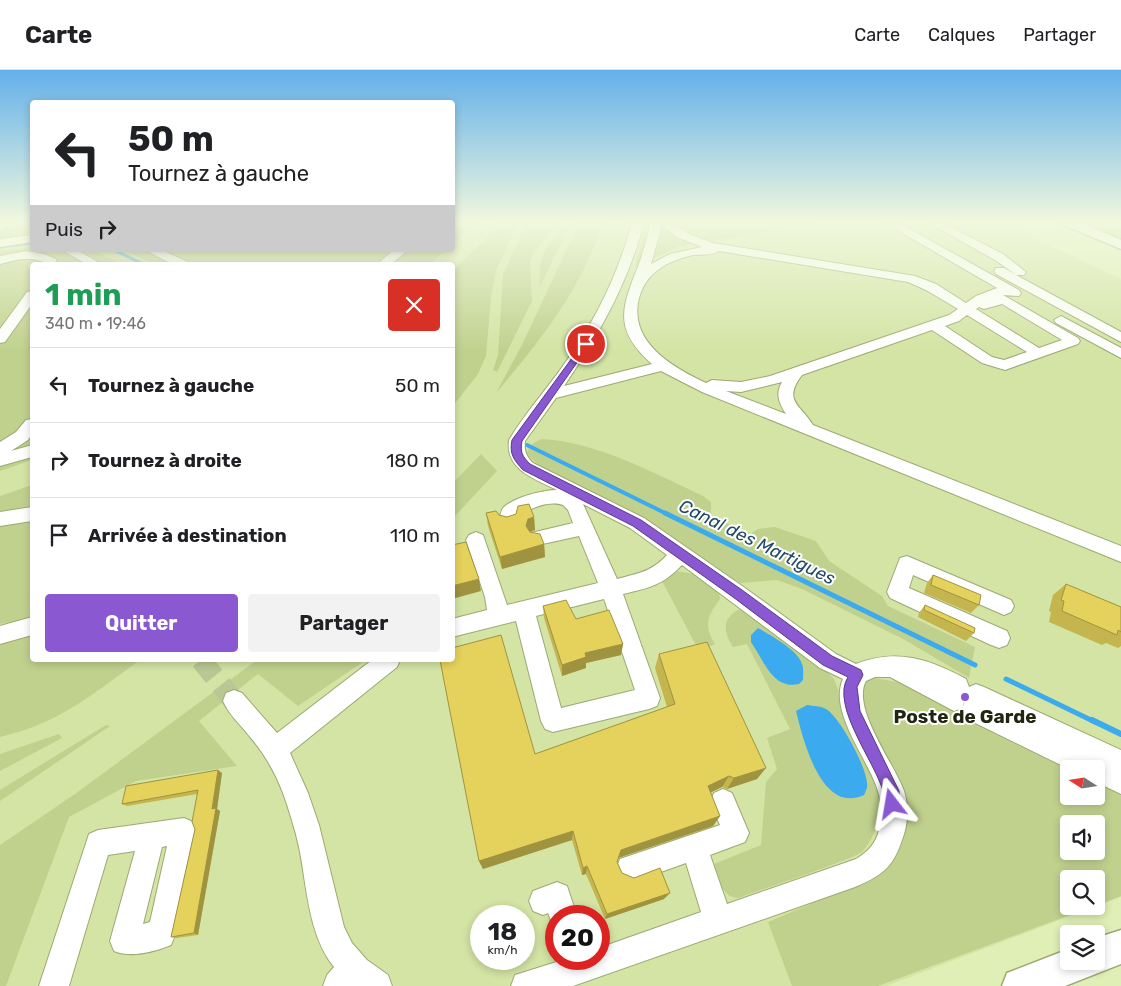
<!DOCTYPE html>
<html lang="fr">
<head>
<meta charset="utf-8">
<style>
	body { margin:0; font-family:Rubik,sans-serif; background:#f2f2f2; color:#202124; height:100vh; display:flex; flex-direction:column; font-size:19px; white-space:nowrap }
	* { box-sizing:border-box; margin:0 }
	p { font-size:16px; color:#757577 }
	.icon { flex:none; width:28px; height:28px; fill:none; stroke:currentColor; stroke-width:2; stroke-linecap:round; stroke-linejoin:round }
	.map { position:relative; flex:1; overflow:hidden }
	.sheet { position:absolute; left:30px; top:192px; width:425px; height:400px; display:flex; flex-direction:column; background:#fff; border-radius:5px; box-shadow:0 2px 8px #0003 }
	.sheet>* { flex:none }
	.hud { position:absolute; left:30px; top:30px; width:425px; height:152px; border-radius:5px; box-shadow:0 2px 8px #0003; background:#fff; color:#202124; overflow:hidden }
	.needle { width:32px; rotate:282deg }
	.buttons { position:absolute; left:1060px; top:690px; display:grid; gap:10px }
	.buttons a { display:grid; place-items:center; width:45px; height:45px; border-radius:5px; background:#fff; box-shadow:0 2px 8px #0003; font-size:25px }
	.speed { position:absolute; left:470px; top:835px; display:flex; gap:10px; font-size:25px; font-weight:700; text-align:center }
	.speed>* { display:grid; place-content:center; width:65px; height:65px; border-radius:50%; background:#fff; box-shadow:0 2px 8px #0003; line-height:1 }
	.speed small { font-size:12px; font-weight:400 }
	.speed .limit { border:8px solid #d22; background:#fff; color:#111 }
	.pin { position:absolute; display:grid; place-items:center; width:42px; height:42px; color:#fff; margin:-21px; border:2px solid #fff; border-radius:50%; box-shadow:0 1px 5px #0007 }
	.me { position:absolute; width:55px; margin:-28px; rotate:346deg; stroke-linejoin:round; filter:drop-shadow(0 0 4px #0008) }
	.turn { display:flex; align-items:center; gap:18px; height:105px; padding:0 15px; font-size:22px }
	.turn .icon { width:65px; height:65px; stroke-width:2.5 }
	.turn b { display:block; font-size:35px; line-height:42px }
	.then { display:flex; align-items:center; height:48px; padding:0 15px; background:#0003; gap:10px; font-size:19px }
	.round { display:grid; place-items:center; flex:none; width:52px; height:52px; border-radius:5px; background:#f2f2f2 }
	.overview { display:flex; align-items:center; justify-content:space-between; height:85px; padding:0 15px }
	h1 { font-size:30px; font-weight:700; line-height:38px; color:#1e9e55 }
	.button { display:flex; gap:10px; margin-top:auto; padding:10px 15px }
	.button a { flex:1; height:58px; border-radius:5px; background:#8a58d1; color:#fff; font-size:20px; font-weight:700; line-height:58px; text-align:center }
	.button a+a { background:#f2f2f2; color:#202124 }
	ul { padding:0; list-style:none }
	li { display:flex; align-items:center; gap:15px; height:75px; padding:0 15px; border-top:1px solid #e0e0e0 }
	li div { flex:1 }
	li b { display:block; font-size:19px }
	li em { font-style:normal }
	header { display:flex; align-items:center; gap:30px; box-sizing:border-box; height:70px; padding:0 25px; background:#fff; border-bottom:1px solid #e0e0e0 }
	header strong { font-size:24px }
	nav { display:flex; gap:28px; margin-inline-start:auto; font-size:18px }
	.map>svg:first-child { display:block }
	.built { fill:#d3e4a4; fill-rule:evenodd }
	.green { fill:#c0d18e; fill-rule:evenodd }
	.water { fill:#3baaee }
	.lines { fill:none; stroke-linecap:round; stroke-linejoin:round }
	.stream-far3 { stroke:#3baaee; stroke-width:3 }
	.stream-far2 { stroke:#3baaee; stroke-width:4 }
	.stream-far1 { stroke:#3baaee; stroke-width:5 }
	.stream { stroke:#3baaee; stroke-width:6 }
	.minor-tunnel { stroke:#b9c794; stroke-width:21; stroke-dasharray:21 11; stroke-linecap:butt }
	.minor-casing { stroke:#9ba972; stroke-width:2 }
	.major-casing { stroke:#9ba972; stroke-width:3 }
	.minor { fill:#fff; fill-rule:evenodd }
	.major { fill:#fff; fill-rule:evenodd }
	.wall { fill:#c5b54f }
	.shaded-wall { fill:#a09340 }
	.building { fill:#e5d25c; stroke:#a09340 }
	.route { fill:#8a58d1; stroke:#5a3988 }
	.poi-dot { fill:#8a58d1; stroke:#fff; stroke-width:2 }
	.labels { text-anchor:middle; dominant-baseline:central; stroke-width:4; stroke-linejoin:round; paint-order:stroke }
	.water-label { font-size:18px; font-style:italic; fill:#204b68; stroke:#fff }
	.near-poi-label { font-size:19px; font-weight:bold; fill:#212610; stroke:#fff }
</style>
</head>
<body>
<header>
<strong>Carte</strong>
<nav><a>Carte</a><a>Calques</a><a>Partager</a></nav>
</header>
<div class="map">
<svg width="1121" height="916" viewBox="0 0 1121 916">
	<rect width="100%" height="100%" fill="#dfefb5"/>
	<path class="built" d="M0 153H32V180H452L453 153H1001L1121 209V684L1069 699V726H1096V712L1121 725V827L1096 836V809H1069V836H1096L886 916H0ZM32 195H452V590H32ZM1069 754H1096V781H1069ZM481 846H524V889H481ZM556 846H599V889H556Z"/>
	<g class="green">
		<polygon points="0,153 32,153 32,172 0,176"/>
		<polygon points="453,153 474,153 453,174"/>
		<polygon points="498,153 518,153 496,201 491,227 486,286 478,304 453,336 453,200 484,171"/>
		<polygon points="527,153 561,153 539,176 533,184 530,192 532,231 497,302 493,300 498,285 503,204"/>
		<path d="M571 153 540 216C538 181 546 176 571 153Z"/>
		<path d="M579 153H602C585 215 537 275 496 323L522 275Z"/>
		<polygon points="647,153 815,153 678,177 635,196"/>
		<polygon points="1087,153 1121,153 1121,169"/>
		<polygon points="32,177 32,180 92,180 123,195 32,195 32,390 0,401 0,181"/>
		<polygon points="124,180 144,180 176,195 155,195"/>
		<polygon points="157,180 397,180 378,195 189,195"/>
		<polygon points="405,180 446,180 429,195 385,195"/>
		<path d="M542 369C597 372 654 403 703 426L711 432V446L750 464 758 459 775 457 816 471 829 491 882 526 888 536 975 577 969 608 905 570 802 519 777 510 741 513 723 503 540 397 527 384C528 376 534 372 542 369Z"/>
		<polygon points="481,384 497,401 453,448 453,413"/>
		<polygon points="32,415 32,548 0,554 0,426"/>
		<path d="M675 501 695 504 719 521 720 529C708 545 703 555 715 574L699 581 662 511Z"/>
		<path d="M738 540H744L825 599 834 609 880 728C880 747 876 766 863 781 858 788 754 822 738 828 721 827 719 808 714 794L761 775 766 712 777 699 767 668 790 659 747 574 733 577C724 563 721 549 738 540Z"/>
		<path d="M32 564V590H140C93 624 58 654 0 667V572Z"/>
		<polygon points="257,590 366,590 298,636 258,604 199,651 237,696 136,711 69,747 6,916 0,916 0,775 75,724"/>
		<path d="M874 608 898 612 1069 699V726H1096V712L1121 725V826L1096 836V809H1069V836H1094L878 916H792L768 852 871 808 898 778 863 646 862 616 866 611ZM1069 754H1096V781H1069Z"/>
		<polygon points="106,655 110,656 0,731 0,720"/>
		<polygon points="59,664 62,668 0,701 0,684"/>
	</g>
	<g class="water">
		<path d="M758 558C770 565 798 580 802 594 804 598 803 605 803 610L799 614C773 620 764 591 751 572V565Z"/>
		<path d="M807 635C813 636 821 636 826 639 840 647 870 702 867 718 866 720 865 723 864 725 821 745 803 669 796 641Z"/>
	</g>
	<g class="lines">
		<g class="stream-far3">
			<polyline points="0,177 32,173"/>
			<polyline points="114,180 145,195"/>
		</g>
		<polyline class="stream-far2" points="527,375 667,444"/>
		<g class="stream-far1">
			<polyline points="665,443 975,595"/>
			<polyline points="1006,609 1095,652"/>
		</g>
		<polyline class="stream" points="1092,650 1121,664"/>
		<polyline class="minor-tunnel" points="201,590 234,631"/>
		<g class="minor-casing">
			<g id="minor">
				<polygon points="0,153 11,153 0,160"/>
				<path d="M632 153H644C627 215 600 263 564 316L652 294C612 259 622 237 639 194 644 180 647 167 651 153H673L691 165 713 173 915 206 936 214 966 233 976 226 997 218 885 153H899L1019 220 1021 223 1019 226 1003 225 1078 268 1080 271 1078 274 1005 300 982 293 932 260 802 305C782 331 801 335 813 355L1121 476V492L702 322 661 301 556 328 525 371C524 381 526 386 533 393L644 448 745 518 836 584 856 594C897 578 929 589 966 609L969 617 976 614 984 617 1121 680V724L1096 712V699H1069L965 648 961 640 965 632 967 631 965 624 963 625 965 630 962 638 954 641 890 607H875L866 611C851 638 894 693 904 721 909 737 908 755 902 770 893 798 881 806 855 817L573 916H511L515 905 566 889H599V878L701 842 686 793 630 813 620 809 616 799 620 789 720 755 710 732 714 723 723 719 732 723 749 763 745 772 710 785 727 834 856 789C868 782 876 773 879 760 882 747 882 733 878 721 869 690 828 642 843 609L820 598 682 495C663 515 649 518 623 524L660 628 657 636 649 639 553 662 545 659 541 651 516 551 452 567V549L487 540 485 527 466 470 469 465 476 462 483 465 507 535 598 513 579 466 538 475 531 473 529 468 531 463 573 453 568 440 563 435C549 430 531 438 518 446L515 456 508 458 501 456 499 451C500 446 501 440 504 437 515 427 543 420 557 420 535 409 505 400 509 370 525 343 547 319 565 293 596 250 618 204 632 153ZM662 155 677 167 702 177 670 184 651 194ZM719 181 908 212 926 220 958 239 949 245 770 306 741 312 712 310 706 313C672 297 628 272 639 228 644 211 652 203 667 194 675 190 684 187 693 185 701 184 712 186 719 181ZM1002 234 1062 270 1039 278 976 239 979 237 984 239ZM967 245 1027 282 1004 290 992 287 945 256 959 251ZM782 312C775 324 779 333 786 344L726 321 741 322ZM583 434 630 458 667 485C651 502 639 503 617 509ZM604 529 635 620 561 638 536 546Z"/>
				<polygon points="929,153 943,153 1003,184 1026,202 1024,205 1016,205 1121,262 1121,272 996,204 994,201 996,198 1004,198 1015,204 995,190"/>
				<polygon points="32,165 32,172 0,177 0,169"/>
				<polygon points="62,180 77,180 103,195 88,195"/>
				<polygon points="145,180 161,180 188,192 190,195 174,195"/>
				<polygon points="394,180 408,180 390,195 376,195"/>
				<path d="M27 181 44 184 56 189 57 195H45V193C31 185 15 190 0 194V186Z"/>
				<polygon points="32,221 32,234 5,272 0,273 0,259 27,222"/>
				<polygon points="1061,246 1121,278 1121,288 1056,253 1054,250"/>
				<polygon points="32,349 32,364 28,370 11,381 32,375 32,387 0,396 0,372 16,362 26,350"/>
				<polygon points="32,437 32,451 0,456 0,442"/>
				<polygon points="907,486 1011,530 1014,536 1011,542 1004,545 913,505 909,518 1007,561 1010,568 1007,575 999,578 991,575 890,528 887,522 900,488"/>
				<polygon points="32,547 32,565 0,574 0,556"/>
				<path d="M372 590H400L397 597 290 683 308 723 319 755 344 857 352 873 367 890 388 905 392 916H323L327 905 334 897C308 865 307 816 299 777 295 759 289 740 283 723 275 702 264 683 250 667 241 655 229 645 223 631L226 623 234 620 242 623 277 663Z"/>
				<path d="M184 748 193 752 197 761 175 865 171 875C154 882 131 888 114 881L110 871 135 781 108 785 69 916H39L89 764 98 760ZM167 776 150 852 143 854 162 777Z"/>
				<polygon points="557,812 567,816 577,846 556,846 556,857 553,856 548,843 543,845 533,841 529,831 533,821"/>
			</g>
		</g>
		<g class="major-casing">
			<g id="major">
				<polygon points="1064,153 1082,153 1121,170 1121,179 1066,156"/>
				<polygon points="1121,860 1121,894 1065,916 1002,916 1007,903 1069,879 1069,891 1096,891 1096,868"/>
			</g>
		</g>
		<use href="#minor" class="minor"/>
		<use href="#major" class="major"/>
	</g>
	<g class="wall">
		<polygon points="486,443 507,447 534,447 535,460 530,462 544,474 545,487 502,499 488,456"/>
		<polygon points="933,505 979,535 971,543 924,523 927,513"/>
		<polygon points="1066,514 1121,537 1121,576 1118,578 1106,573 1102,575 1049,552 1051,542 1049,541 1053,525"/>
		<polygon points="925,535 974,563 966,571 918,547 919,543"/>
		<polygon points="543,536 576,549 623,574 621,585 586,593 586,598 562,606 544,548"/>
		<polygon points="659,584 757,709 727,719 722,717 710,723 720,746 713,756 618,788 617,792 622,803 664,829 605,849 586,804 582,805 572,770 483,799 479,791 535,684 667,637 655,598"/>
		<polygon points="222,703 217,739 220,741 198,865 176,868 171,867 195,759 197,724 127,736 122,734"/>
	</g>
	<g class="shaded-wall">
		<polygon points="534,447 535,460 529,462 526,456 528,449"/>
		<polygon points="544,474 545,487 502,499 500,487"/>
		<polygon points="479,509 481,521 452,529 452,516"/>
		<polygon points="623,574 621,585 586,593 586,598 562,606 562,595 585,583"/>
		<polygon points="766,698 757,709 727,719 734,708"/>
		<polygon points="218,700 222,703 217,739 220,741 198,865 194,863"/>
		<polygon points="729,706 722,717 701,727 708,716"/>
		<polygon points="720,746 713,756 618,788 621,780"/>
		<polygon points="573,761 572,770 483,799 479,791"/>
		<polygon points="587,796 586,804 582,805 583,798"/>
		<polygon points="670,823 664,829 605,849 607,844"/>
	</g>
	<g class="building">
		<polygon points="529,434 534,447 528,449 526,456 530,462 540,464 544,474 500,487 486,443 496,441 499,445 507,447 516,444 518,436"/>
		<polygon points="466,472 479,509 452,516 452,475"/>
		<polygon points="933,505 981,525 979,535 931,515"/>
		<polygon points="1066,514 1121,537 1121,562 1118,560 1117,565 1062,541 1064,531 1061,530"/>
		<polygon points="566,530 576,549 609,540 623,574 585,583 586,587 562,595 543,536"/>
		<polygon points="925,535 975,558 974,563 924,540"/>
		<polygon points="501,565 535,684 675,634 659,584 707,572 766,698 734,708 729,706 708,716 720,746 621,780 617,792 622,803 634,808 660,798 670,823 607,844 587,796 583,798 573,761 479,791 440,590 452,590 452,578"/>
		<polygon points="218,700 212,739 216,738 194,863 171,867 195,759 192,752 198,720 122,734 126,716"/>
	</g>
	<linearGradient id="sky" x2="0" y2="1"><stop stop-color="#63b0ea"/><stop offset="0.54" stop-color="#f1f8de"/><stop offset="1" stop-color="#f1f8de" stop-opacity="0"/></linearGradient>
	<rect width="1121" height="281" fill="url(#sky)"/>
	<path class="route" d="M586 272 590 274 522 371C520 382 522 386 530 394L641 450 742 520 832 586 861 600 863 605 857 617 860 641 899 721 900 734 898 740 892 742 887 740C884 734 885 727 883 721 875 692 830 635 848 607L823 595 733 527 633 456 523 400C514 390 509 384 512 370L583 273Z"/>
	<circle class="poi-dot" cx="965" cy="627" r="5"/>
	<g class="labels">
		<g class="water-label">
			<text transform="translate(757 472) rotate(26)">Canal des Martigues</text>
		</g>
		<g class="near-poi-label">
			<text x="965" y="646">Poste de Garde</text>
		</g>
	</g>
</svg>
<div class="buttons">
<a><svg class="needle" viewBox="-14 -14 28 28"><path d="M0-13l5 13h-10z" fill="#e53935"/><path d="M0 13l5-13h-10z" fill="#757577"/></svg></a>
<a><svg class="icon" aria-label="sound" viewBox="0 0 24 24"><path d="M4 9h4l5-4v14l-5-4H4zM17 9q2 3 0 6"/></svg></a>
<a><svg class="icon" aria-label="search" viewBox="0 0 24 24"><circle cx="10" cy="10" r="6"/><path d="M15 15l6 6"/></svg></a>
<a><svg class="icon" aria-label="layers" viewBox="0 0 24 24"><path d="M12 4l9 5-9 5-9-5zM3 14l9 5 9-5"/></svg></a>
</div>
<div class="speed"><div>18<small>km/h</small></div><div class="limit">20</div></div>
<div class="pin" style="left:586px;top:274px;background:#d93025"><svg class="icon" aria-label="arrive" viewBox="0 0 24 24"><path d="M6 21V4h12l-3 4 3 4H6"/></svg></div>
<svg class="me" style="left:892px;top:734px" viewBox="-20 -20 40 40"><path d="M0-17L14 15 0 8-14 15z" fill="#8a58d1" stroke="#fff" stroke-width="4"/></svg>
<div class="hud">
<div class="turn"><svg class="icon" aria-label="left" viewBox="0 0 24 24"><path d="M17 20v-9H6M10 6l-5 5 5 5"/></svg><div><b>50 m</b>Tournez à gauche</div></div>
<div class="then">Puis<svg class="icon" aria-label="right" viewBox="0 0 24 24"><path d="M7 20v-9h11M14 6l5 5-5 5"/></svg></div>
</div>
<section class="sheet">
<div class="overview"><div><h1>1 min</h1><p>340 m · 19:46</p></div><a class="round" style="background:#d93025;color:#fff"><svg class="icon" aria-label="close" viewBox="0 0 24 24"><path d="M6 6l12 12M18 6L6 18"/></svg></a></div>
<ul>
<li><svg class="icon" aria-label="left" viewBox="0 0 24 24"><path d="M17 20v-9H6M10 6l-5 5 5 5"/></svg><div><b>Tournez à gauche</b></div><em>50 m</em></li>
<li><svg class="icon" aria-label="right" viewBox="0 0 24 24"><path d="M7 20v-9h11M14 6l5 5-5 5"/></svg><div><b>Tournez à droite</b></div><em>180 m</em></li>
<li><svg class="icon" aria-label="arrive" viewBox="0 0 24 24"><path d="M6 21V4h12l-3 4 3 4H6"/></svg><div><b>Arrivée à destination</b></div><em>110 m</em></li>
</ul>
<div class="button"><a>Quitter</a><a>Partager</a></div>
</section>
</div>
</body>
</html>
